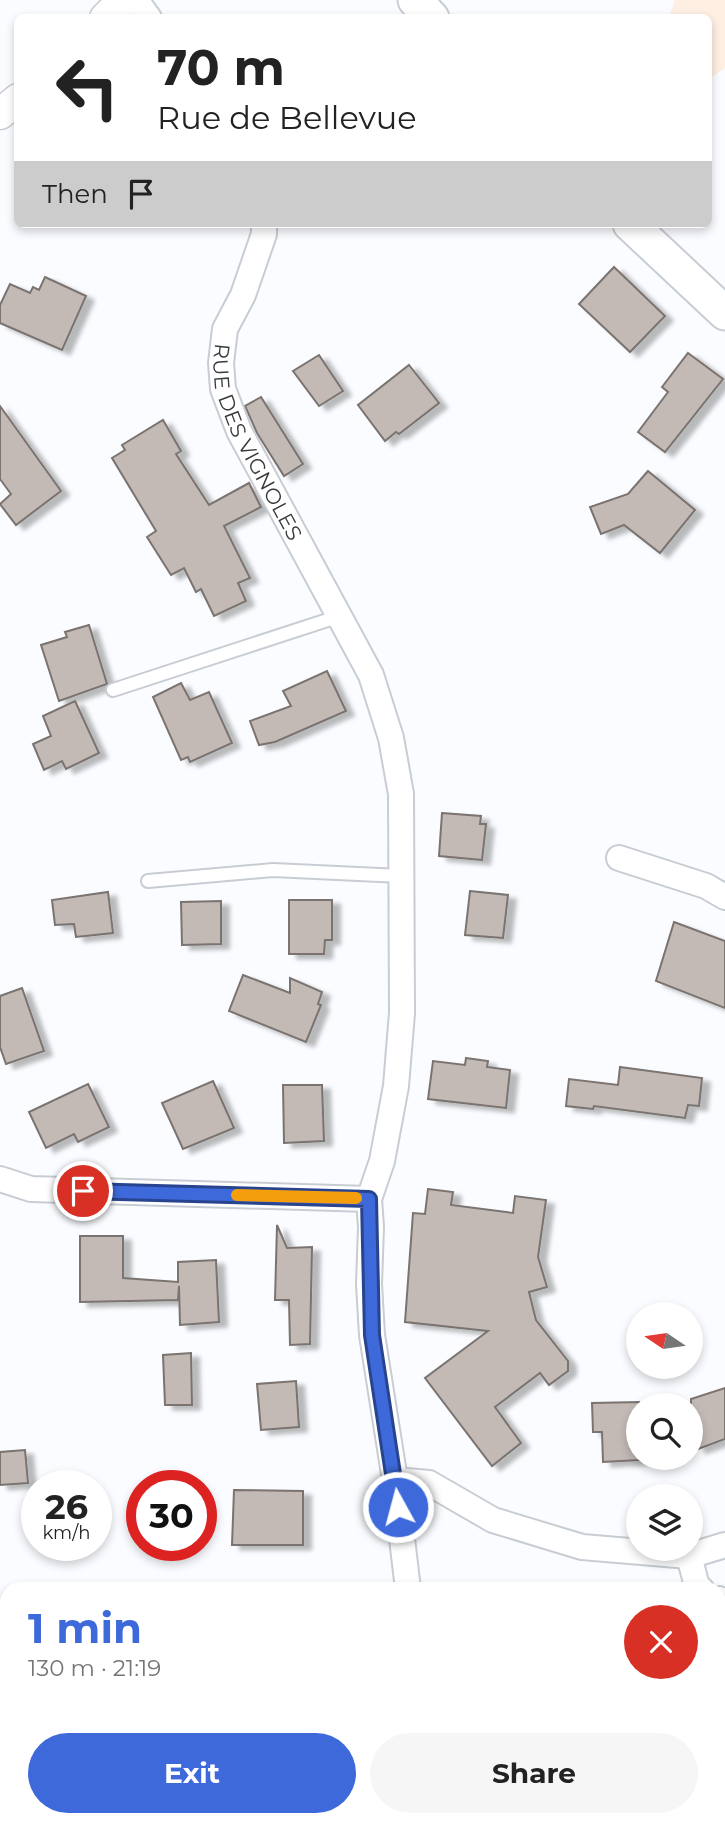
<!DOCTYPE html>
<html lang="en">
<head>
<meta charset="utf-8">
<style>
	body { margin:0; font-family:Montserrat,sans-serif; background:#f6f6f6; color:#222; height:100vh; display:flex; flex-direction:column; font-size:26px; white-space:nowrap }
	* { box-sizing:border-box; margin:0 }
	p { font-size:23px; color:#767676 }
	.icon { flex:none; width:38px; height:38px; fill:none; stroke:currentColor; stroke-width:2; stroke-linecap:round; stroke-linejoin:round }
	.map { position:relative; flex:1; overflow:hidden }
	.panel { position:absolute; left:0px; top:1582px; width:726px; height:245px; display:flex; flex-direction:column; background:#fff; border-radius:21px 21px 0 0; box-shadow:0 4px 10px #0003 }
	.panel>* { flex:none }
	.guide { position:absolute; left:14px; top:14px; width:698px; height:214px; border-radius:10px; box-shadow:0 4px 10px #0003; background:#fff; color:#222; overflow:hidden }
	.needle { width:46px; rotate:283deg }
	.fabs { position:absolute; left:626px; top:1302px; display:grid; gap:14px }
	.fabs a { display:grid; place-items:center; width:77px; height:77px; border-radius:50%; background:#fff; box-shadow:0 4px 10px #0003; font-size:35px }
	.speed { position:absolute; left:21px; top:1470px; display:flex; gap:14px; font-size:35px; font-weight:700; text-align:center }
	.speed>* { display:grid; place-content:center; width:91px; height:91px; border-radius:50%; background:#fff; box-shadow:0 4px 10px #0003; line-height:1 }
	.speed small { font-size:18px; font-weight:400 }
	.speed .limit { border:10px solid #d22; background:#fff; color:#111 }
	.pin { position:absolute; display:grid; place-items:center; width:60px; height:60px; color:#fff; margin:-30px; border:4px solid #fff; border-radius:50%; box-shadow:0 2px 7px #0007 }
	.me { position:absolute; width:77px; margin:-38px; rotate:353deg; stroke-linejoin:round; filter:drop-shadow(0 0 5px #0008) }
	.turn { display:flex; align-items:center; gap:24px; height:147px; padding:0 28px; font-size:32px }
	.turn .icon { width:91px; height:91px; stroke-width:2.5 }
	.turn b { display:block; font-size:49px; line-height:60px }
	.then { display:flex; align-items:center; height:66px; padding:0 28px; background:#0003; gap:14px; font-size:26px }
	.round { display:grid; place-items:center; flex:none; width:74px; height:74px; border-radius:37px; background:#f6f6f6 }
	.overview { display:flex; align-items:center; justify-content:space-between; height:119px; padding:0 28px }
	h1 { font-size:42px; font-weight:700; line-height:52px; color:#3e69da }
	.cta { display:flex; gap:14px; margin-top:auto; padding:14px 28px }
	.cta a { flex:1; height:80px; border-radius:42px; background:#3e69da; color:#fff; font-size:28px; font-weight:700; line-height:80px; text-align:center }
	.cta a+a { background:#f6f6f6; color:#222 }
	.map>svg:first-child { display:block }
	.industrial { fill:#ffeee2 }
	.building { fill:#c3bab6; stroke:#7a736f; stroke-width:2; filter:url(#shadow) }
	.lines { fill:none; stroke-linecap:round; stroke-linejoin:round }
	.service-casing { stroke:#c8cdd4; stroke-width:16 }
	.minor-casing { stroke:#c8cdd4; stroke-width:28 }
	.tertiary-casing { stroke:#c8cdd4; stroke-width:33 }
	.secondary-casing { stroke:#c8cdd4; stroke-width:37 }
	.service { stroke:#fff; stroke-width:12 }
	.minor { stroke:#fff; stroke-width:24 }
	.tertiary { stroke:#fff; stroke-width:30 }
	.secondary { stroke:#fff; stroke-width:33 }
	.route-casing { stroke:#28448e; stroke-width:18 }
	.route { stroke:#3e69da; stroke-width:12 }
	.slow { stroke:#f59e0b; stroke-width:12 }
	.labels { text-anchor:middle; dominant-baseline:central; stroke-width:6; stroke-linejoin:round; paint-order:stroke }
	.street-label { font-size:21px; fill:#383a3c; stroke:#fafcff }
</style>
</head>
<body>
<div class="map">
<svg width="725" height="1827" viewBox="0 0 725 1827">
	<defs>
		<filter id="shadow"><feDropShadow dx="8" dy="4.5" stdDeviation="2" flood-color="#0004"/></filter>
	</defs>
	<rect width="100%" height="100%" fill="#fafcff"/>
	<polygon class="industrial" points="675,0 725,0 725,68 709,79 709,18 669,17"/>
	<g class="building">
		<polygon points="614,267 665,316 630,352 579,304"/>
		<polygon points="45,277 86,296 62,350 0,323 0,305 10,284 30,293 33,287 39,290"/>
		<polygon points="688,353 723,379 665,452 638,432 668,392 662,387"/>
		<polygon points="319,355 343,391 319,406 293,371"/>
		<polygon points="409,365 439,403 399,434 396,432 385,441 358,405"/>
		<polygon points="261,397 303,464 284,476 257,433 245,406"/>
		<polygon points="0,406 61,491 16,525 0,504 11,494 0,479"/>
		<polygon points="163,420 181,451 176,454 209,505 249,483 261,507 224,526 250,578 238,583 246,601 214,616 201,589 196,592 184,568 171,575 147,537 156,531 112,458 125,450 122,445"/>
		<polygon points="648,471 695,510 660,553 624,525 601,534 590,507 628,494"/>
		<polygon points="89,625 107,684 59,701 41,645 67,637 65,632"/>
		<polygon points="327,671 346,711 275,742 259,745 250,721 291,706 283,691"/>
		<polygon points="181,683 190,700 209,692 232,743 190,762 188,757 181,760 153,697"/>
		<polygon points="75,701 99,753 66,769 62,761 44,770 33,744 51,736 43,716"/>
		<polygon points="442,813 481,816 480,824 486,824 482,860 439,856"/>
		<polygon points="470,891 508,895 503,938 465,935"/>
		<polygon points="108,892 113,933 76,937 74,924 55,925 52,900"/>
		<polygon points="289,900 332,900 332,940 325,940 324,954 289,954"/>
		<polygon points="221,901 221,944 182,945 181,902"/>
		<polygon points="674,922 725,941 725,1008 656,981"/>
		<polygon points="243,975 290,993 290,978 322,992 318,1004 321,1005 306,1042 229,1011"/>
		<polygon points="22,988 44,1051 6,1064 0,1047 0,996"/>
		<polygon points="466,1058 488,1061 487,1067 510,1070 506,1108 428,1099 433,1061 465,1065"/>
		<polygon points="620,1067 702,1078 699,1106 688,1105 685,1118 594,1106 593,1109 566,1106 569,1079 618,1085"/>
		<polygon points="213,1081 234,1128 183,1149 162,1103"/>
		<polygon points="88,1084 109,1127 78,1142 74,1134 46,1148 29,1112"/>
		<polygon points="283,1085 322,1085 324,1141 284,1143"/>
		<polygon points="428,1189 453,1192 451,1205 513,1213 515,1196 546,1200 538,1257 547,1287 529,1292 536,1320 568,1361 568,1371 549,1385 540,1373 495,1407 521,1443 492,1466 425,1378 488,1331 405,1322 413,1213 425,1214"/>
		<polygon points="277,1225 287,1248 312,1247 310,1344 290,1345 289,1300 275,1300"/>
		<polygon points="80,1236 123,1236 123,1278 178,1282 178,1262 216,1260 219,1322 180,1325 179,1286 178,1300 80,1302"/>
		<polygon points="191,1353 192,1405 165,1405 163,1355"/>
		<polygon points="296,1381 299,1427 261,1430 257,1384"/>
		<polygon points="725,1388 725,1439 698,1449 691,1433 691,1399"/>
		<polygon points="639,1402 639,1460 603,1462 602,1432 593,1432 592,1403"/>
		<polygon points="25,1450 28,1483 0,1485 0,1452"/>
		<polygon points="234,1490 303,1491 303,1545 232,1545"/>
	</g>
	<g class="lines">
		<g class="service-casing">
			<g id="service">
				<polyline points="113,690 340,616"/>
				<polyline points="148,881 273,870 401,876"/>
			</g>
		</g>
		<g class="minor-casing">
			<g id="minor">
				<polyline points="136,0 149,18"/>
				<path id="s1" d="M264 224V234L243 295 225 329 221 363 223 389 239 431 371 675 391 738 401 794 402 1013 396 1086 382 1161 369 1199 371 1227 369 1284 372 1335 395 1480 408 1589"/>
				<polyline points="619,858 706,886 725,897"/>
				<polyline points="0,1179 31,1189 369,1199"/>
				<polyline points="395,1480 429,1483 493,1520 582,1547 689,1556 725,1545"/>
				<polyline points="689,1556 697,1586 701,1589"/>
				<polyline points="719,1599 725,1602"/>
				<polyline points="181,1827 195,1820"/>
				<polyline points="415,1827 415,1820"/>
			</g>
		</g>
		<g class="tertiary-casing">
			<g id="tertiary">
				<polyline points="105,18 123,0"/>
				<polyline points="0,114 18,99"/>
			</g>
		</g>
		<g class="secondary-casing">
			<g id="secondary">
				<polyline points="415,0 432,18"/>
				<polyline points="630,224 725,313"/>
			</g>
		</g>
		<use href="#service" class="service"/>
		<use href="#minor" class="minor"/>
		<use href="#tertiary" class="tertiary"/>
		<use href="#secondary" class="secondary"/>
	</g>
	<g class="lines">
		<g class="route-casing">
			<polyline id="route" points="83,1191 369,1199 372,1335 398,1507"/>
		</g>
		<use href="#route" class="route"/>
		<polyline class="slow" points="237,1195 356,1198"/>
	</g>
	<g class="labels">
		<g class="street-label">
			<text stroke="none"><textPath href="#s1" startOffset="234">RUE DES VIGNOLES</textPath></text>
		</g>
	</g>
</svg>
<div class="fabs">
<a><svg class="needle" viewBox="-14 -14 28 28"><path d="M0-13l5 13h-10z" fill="#e53935"/><path d="M0 13l5-13h-10z" fill="#767676"/></svg></a>
<a><svg class="icon" aria-label="search" viewBox="0 0 24 24"><circle cx="10" cy="10" r="6"/><path d="M15 15l6 6"/></svg></a>
<a><svg class="icon" aria-label="layers" viewBox="0 0 24 24"><path d="M12 4l9 5-9 5-9-5zM3 14l9 5 9-5"/></svg></a>
</div>
<div class="speed"><div>26<small>km/h</small></div><div class="limit">30</div></div>
<div class="pin" style="left:83px;top:1191px;background:#d93025"><svg class="icon" aria-label="arrive" viewBox="0 0 24 24"><path d="M6 21V4h12l-3 4 3 4H6"/></svg></div>
<svg class="me" style="left:398px;top:1507px" viewBox="-20 -20 40 40"><circle r="17" fill="#3e69da" stroke="#fff" stroke-width="3"/><path d="M0-11L8 9 0 5-8 9z" fill="#fff"/></svg>
<div class="guide">
<div class="turn"><svg class="icon" aria-label="left" viewBox="0 0 24 24"><path d="M17 20v-9H6M10 6l-5 5 5 5"/></svg><div><b>70 m</b>Rue de Bellevue</div></div>
<div class="then">Then<svg class="icon" aria-label="arrive" viewBox="0 0 24 24"><path d="M6 21V4h12l-3 4 3 4H6"/></svg></div>
</div>
<section class="panel">
<div class="overview"><div><h1>1 min</h1><p>130 m · 21:19</p></div><a class="round" style="background:#d93025;color:#fff"><svg class="icon" aria-label="close" viewBox="0 0 24 24"><path d="M6 6l12 12M18 6L6 18"/></svg></a></div>
<div class="cta"><a>Exit</a><a>Share</a></div>
</section>
</div>
</body>
</html>
